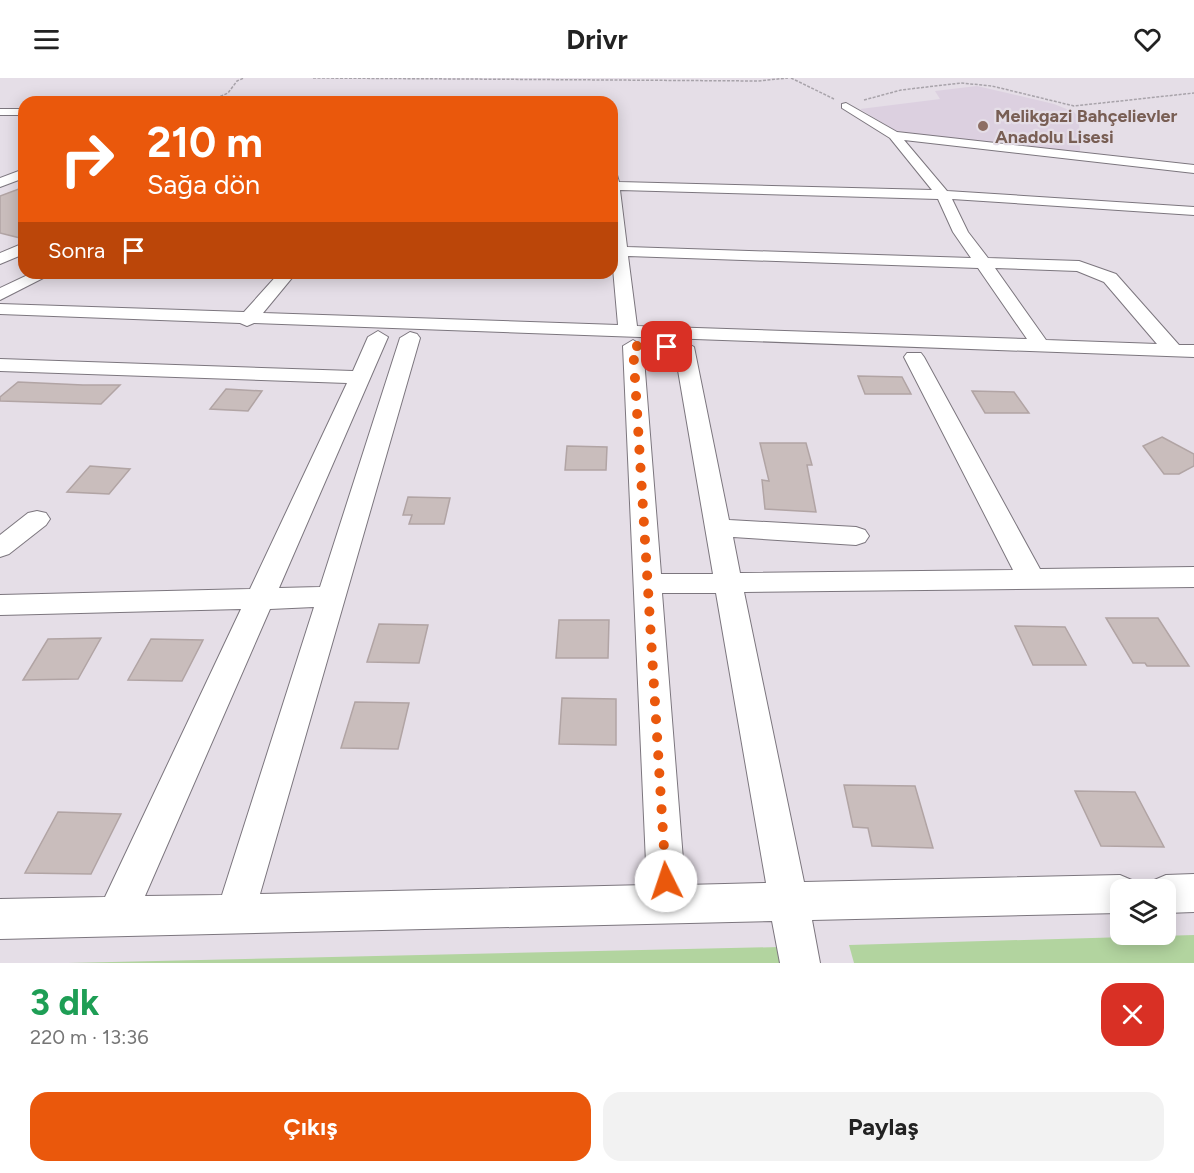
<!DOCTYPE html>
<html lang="tr">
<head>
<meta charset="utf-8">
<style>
	body { margin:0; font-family:Figtree,sans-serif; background:#f2f2f2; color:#222; height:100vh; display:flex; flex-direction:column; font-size:22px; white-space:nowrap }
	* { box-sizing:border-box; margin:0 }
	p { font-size:20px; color:#767676 }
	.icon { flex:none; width:33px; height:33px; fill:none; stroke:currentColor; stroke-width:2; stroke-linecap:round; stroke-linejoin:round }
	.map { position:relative; height:885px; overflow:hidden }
	.drawer { display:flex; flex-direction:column; background:#fff; flex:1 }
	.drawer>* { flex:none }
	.guide { position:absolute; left:18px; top:18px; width:600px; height:183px; border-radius:18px; box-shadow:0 3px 15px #0003; background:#ea580c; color:#fff; overflow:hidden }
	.buttons { position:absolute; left:1110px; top:801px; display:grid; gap:12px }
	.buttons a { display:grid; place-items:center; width:66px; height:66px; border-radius:12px; background:#fff; box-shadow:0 3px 15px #0003; font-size:30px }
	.pin { position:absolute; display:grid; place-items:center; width:51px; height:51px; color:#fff; margin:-26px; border-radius:12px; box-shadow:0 3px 9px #0006 }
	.me { position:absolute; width:66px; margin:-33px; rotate:356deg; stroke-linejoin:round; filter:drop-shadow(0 0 4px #0008) }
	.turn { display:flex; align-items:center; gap:21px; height:126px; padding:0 30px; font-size:27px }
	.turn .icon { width:78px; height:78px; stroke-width:2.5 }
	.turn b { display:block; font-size:42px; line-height:51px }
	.then { display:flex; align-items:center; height:57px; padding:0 30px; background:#0003; gap:12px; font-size:22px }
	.round { display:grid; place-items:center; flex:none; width:63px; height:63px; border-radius:18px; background:#f2f2f2 }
	.head { display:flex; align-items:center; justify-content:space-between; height:102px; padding:0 30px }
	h1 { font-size:36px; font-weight:700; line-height:45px; color:#1e9e55 }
	.action { display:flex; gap:12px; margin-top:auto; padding:12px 30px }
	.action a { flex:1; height:69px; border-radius:18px; background:#ea580c; color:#fff; font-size:24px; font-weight:700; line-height:69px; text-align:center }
	.action a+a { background:#f2f2f2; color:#222 }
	header { display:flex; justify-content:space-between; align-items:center; height:78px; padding:0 30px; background:#fff; font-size:27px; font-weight:700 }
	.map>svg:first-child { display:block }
	.built { fill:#dcd0e0 }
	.green { fill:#b2d49f }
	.building { fill:#c9bdbc; stroke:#b1a4a4; stroke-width:1.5 }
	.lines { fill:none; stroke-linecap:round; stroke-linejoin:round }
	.minor-casing { stroke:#7c767e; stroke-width:2 }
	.path { stroke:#a8a3aa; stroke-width:1.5; stroke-dasharray:3 1.5; stroke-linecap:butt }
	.minor { fill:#fff; fill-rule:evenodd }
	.route { stroke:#ea580c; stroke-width:10; stroke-dasharray:0 18 }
	.education-dot { fill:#8d6e63; stroke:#e5dee7; stroke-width:2 }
	.labels { text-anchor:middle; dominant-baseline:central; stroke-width:4.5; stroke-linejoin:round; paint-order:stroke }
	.far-education-label { font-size:18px; font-weight:bold; fill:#785e54; stroke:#e5dee7; text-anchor:start }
</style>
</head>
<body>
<header><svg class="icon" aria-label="menu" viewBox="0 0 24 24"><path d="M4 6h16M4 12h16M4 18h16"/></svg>Drivr<svg class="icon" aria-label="heart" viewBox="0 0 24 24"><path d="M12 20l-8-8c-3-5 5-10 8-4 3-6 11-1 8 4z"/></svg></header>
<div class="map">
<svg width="1194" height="885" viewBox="0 0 1194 885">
	<rect width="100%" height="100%" fill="#e5dee7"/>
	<polygon class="built" points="977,8 1054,26 1074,34 1079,40 1080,74 899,55 860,31 940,21 935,13"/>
	<g class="green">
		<polygon points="1194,857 1194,885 854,885 849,867"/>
		<polygon points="780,869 782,885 68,885"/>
	</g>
	<g class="building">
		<polygon points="24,109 24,161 0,155 0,118"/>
		<polygon points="858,298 902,299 911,316 865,316"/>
		<polygon points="18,304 83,307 120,307 101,326 0,323 0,319"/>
		<polygon points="226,311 262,313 248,333 210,331"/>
		<polygon points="972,313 1014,314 1029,335 985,335"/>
		<polygon points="1162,359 1194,376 1194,388 1179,396 1164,396 1143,368"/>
		<polygon points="760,365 806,365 812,387 807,387 816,434 765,431 762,402 769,403"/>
		<polygon points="567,368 607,369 606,392 565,392"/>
		<polygon points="90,388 130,391 109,416 67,414"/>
		<polygon points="408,419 450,420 444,446 409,446 412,437 403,437"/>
		<polygon points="1106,540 1158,540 1189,588 1147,588 1145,585 1133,585"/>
		<polygon points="559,542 609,542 608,580 556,580"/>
		<polygon points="379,546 428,547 419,585 367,584"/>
		<polygon points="1015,548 1065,549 1086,587 1033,587"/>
		<polygon points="101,560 78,601 23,602 48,561"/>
		<polygon points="151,561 203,562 182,603 128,602"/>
		<polygon points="562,620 616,621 616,667 559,666"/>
		<polygon points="355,624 409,625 398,671 341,670"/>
		<polygon points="844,707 915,708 933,770 872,768 868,750 853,749"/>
		<polygon points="1075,713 1135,714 1164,769 1101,768"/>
		<polygon points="58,734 121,736 91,796 25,795"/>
	</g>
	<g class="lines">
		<g class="minor-casing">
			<g id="minor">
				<path d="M846 25 897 54 1194 87V95L904 62 947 113 1194 129V137L952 121 968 154 988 180 1079 183 1116 196 1179 267H1194V279L254 245 247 248 240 245 0 236V226L244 234 279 195H296L263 235 618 247 612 179V96L617 97 619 104 932 112 890 60 842 30V26ZM620 112 938 121 953 154 971 180 627 169ZM628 178 978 190 1027 261 637 248ZM995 190 1077 193 1104 204 1157 266 1046 262Z"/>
				<rect x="0" y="31" width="24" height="6"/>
				<polygon points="24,91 24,100 0,109 0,100"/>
				<polygon points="24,165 24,176 0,186 0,175"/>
				<polygon points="32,195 53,195 0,222 0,210"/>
				<path d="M378 253 388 259 279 510 320 509 400 260 410 254 417 256 420 260 260 816 647 807 623 268 633 262 643 268 661 496H713L674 269 684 263 694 269 729 442 856 449 865 452 869 458 865 464 856 467 733 459 740 495 1013 492 904 279 907 275H921L924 279 1040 491 1194 489V509L744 514 804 804 1120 797 1134 803 1137 812H1120V835L812 842 820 885H780L772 843 0 861V821L105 819 241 531 0 537V517L250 511 347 305 0 293V281L353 293 368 259ZM662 515H716L766 805 685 807ZM314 529 222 817 145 818 270 531Z"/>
				<polygon points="37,433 46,435 50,441 46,447 9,476 0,479 0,457 28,435"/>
				<polygon points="1194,796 1194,834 1166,835 1166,812 1149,812 1152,803 1166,797"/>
			</g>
		</g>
		<g class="path">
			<polyline points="313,0 758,3 788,0"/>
			<polyline points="791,0 834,21"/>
			<polyline points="864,22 901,12 961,5 992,8 1074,28 1194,15"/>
			<polyline points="208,24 228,15 237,3 244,0"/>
		</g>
		<use href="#minor" class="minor"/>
	</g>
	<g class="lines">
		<polyline class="route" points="666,803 633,268 667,269"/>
	</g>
	<circle class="education-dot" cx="983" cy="48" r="6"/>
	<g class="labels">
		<g class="far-education-label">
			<text x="995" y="38">Melikgazi Bahçelievler<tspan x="995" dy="21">Anadolu Lisesi</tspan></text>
		</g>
	</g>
</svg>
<div class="buttons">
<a><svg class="icon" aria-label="layers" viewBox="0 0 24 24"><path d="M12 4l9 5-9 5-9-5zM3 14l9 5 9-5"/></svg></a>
</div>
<div class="pin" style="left:667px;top:269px;background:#d93025"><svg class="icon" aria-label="arrive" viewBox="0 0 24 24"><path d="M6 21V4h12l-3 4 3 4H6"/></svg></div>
<svg class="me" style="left:666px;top:803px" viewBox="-20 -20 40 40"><circle r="19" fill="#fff"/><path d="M0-13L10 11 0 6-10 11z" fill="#ea580c"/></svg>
<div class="guide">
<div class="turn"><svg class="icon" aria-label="right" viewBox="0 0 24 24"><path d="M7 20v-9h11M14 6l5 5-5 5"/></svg><div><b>210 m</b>Sağa dön</div></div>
<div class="then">Sonra<svg class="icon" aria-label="arrive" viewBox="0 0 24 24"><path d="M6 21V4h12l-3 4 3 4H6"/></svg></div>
</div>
</div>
<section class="drawer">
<div class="head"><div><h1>3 dk</h1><p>220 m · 13:36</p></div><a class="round" style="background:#d93025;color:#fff"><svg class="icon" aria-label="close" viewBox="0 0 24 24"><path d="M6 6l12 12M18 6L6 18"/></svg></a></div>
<div class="action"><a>Çıkış</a><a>Paylaş</a></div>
</section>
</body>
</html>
